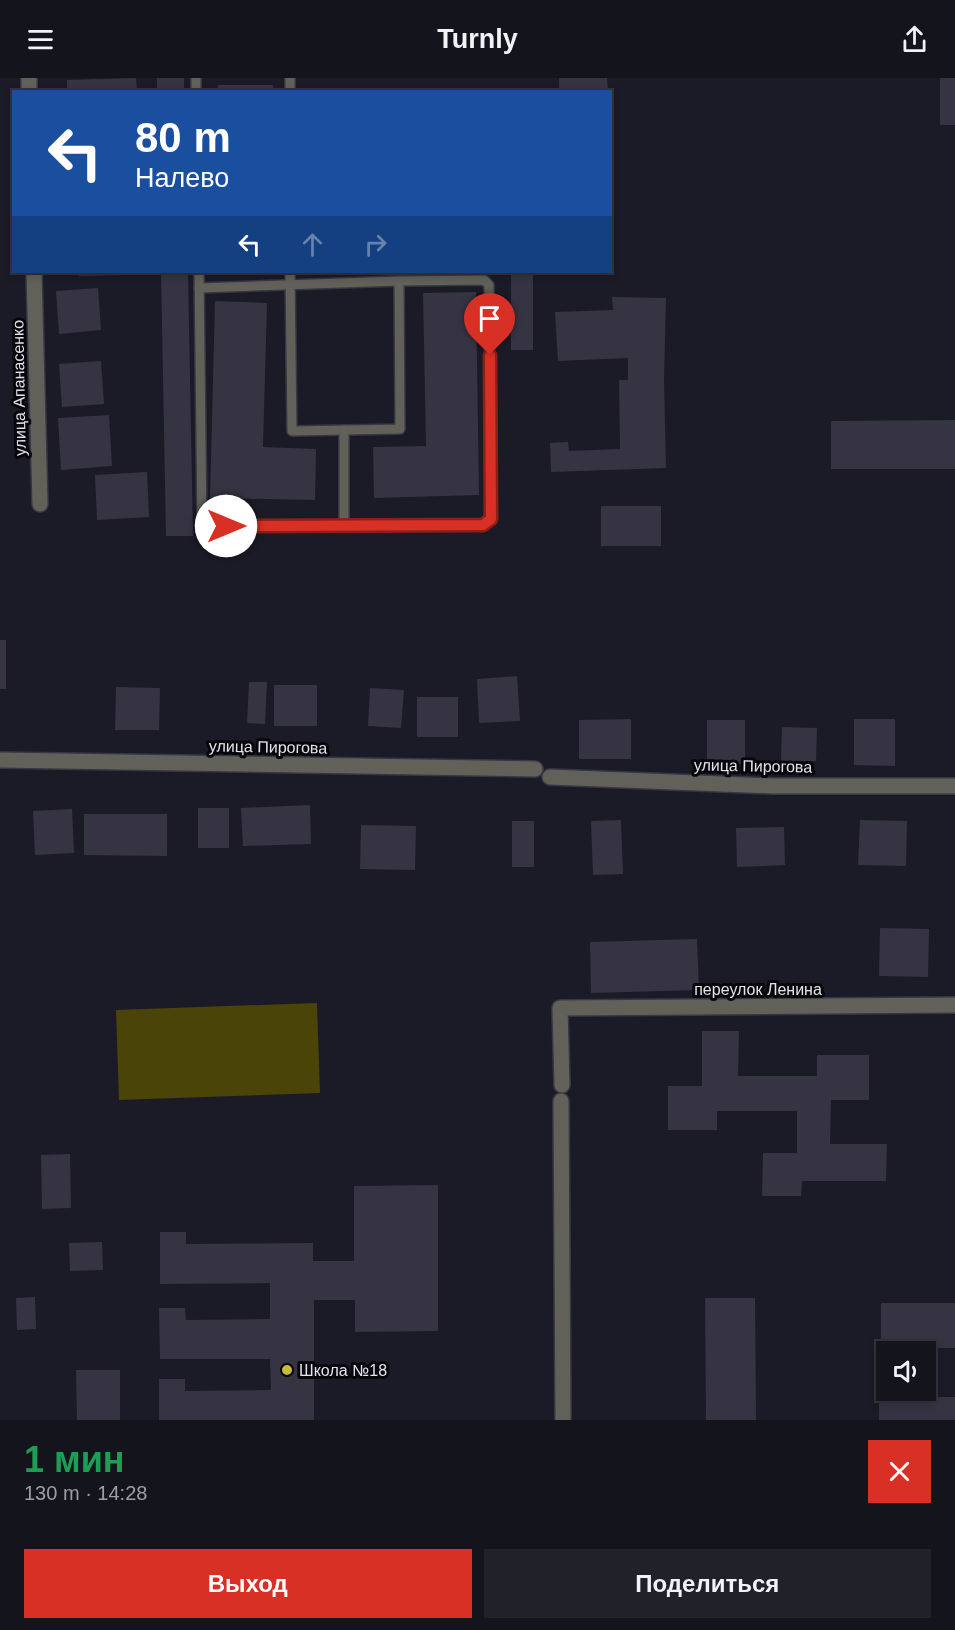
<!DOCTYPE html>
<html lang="ru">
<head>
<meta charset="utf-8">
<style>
	body { margin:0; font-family:Helvetica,sans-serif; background:#21212a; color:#f1f3f6; height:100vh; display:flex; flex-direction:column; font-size:22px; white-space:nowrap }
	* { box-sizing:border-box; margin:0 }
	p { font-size:20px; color:#9d9ea4 }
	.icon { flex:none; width:33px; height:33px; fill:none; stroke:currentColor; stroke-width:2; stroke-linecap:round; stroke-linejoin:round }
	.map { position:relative; height:1342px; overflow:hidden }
	.drawer { display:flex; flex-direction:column; background:#14141d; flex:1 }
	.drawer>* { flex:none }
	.top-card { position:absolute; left:12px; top:12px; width:600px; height:183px; border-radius:0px; box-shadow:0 3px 9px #0003,0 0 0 2px #33333b; background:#1a4fa0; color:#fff; overflow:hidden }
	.tools { position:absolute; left:876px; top:1263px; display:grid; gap:12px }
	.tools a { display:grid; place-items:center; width:60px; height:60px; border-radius:0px; background:#14141d; box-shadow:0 3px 9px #0003,0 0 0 2px #33333b; font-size:30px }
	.pin { position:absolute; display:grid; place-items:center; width:51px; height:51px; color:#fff; margin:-62px -26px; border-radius:50% 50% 50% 0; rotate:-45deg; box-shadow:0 0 6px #0007 }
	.pin .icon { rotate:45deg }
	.me { position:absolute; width:66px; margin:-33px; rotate:90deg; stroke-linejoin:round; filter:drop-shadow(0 0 4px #0008) }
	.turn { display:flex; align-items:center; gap:21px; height:126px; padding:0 24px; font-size:27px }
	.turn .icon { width:78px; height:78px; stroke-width:2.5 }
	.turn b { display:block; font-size:42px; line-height:51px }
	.lanes { display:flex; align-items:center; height:57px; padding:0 24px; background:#0003; justify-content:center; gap:30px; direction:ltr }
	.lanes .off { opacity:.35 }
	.round { display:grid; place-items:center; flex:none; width:63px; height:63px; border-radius:0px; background:#21212a }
	.headline { display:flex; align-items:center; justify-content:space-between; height:102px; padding:0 24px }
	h1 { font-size:36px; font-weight:800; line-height:45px; color:#1e9e55 }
	.cta { display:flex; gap:12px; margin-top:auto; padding:12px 24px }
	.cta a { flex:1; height:69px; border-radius:0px; background:#d93025; color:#fff; font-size:24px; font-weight:800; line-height:69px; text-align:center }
	.cta a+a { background:#21212a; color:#f1f3f6 }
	header { display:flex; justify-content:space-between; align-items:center; height:78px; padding:0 24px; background:#14141d; font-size:27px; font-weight:800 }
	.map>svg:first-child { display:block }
	.green { fill:#4a4408 }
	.building { fill:#363443 }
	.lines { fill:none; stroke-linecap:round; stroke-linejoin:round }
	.lane-casing { stroke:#373643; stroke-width:12 }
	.street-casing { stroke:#373643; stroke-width:18 }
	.lane { stroke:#616159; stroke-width:9 }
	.street { stroke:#616159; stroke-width:15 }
	.route-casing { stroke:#8d1f18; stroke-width:15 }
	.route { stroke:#d93025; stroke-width:10 }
	.poi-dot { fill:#c8bb3b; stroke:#06060b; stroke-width:2 }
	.labels { text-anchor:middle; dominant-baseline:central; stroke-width:6; stroke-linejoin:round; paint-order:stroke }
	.street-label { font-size:16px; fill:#e4e3ec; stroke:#06060b }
	.poi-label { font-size:16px; fill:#e4e3ec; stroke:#06060b; text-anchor:start }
</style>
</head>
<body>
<header><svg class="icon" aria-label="menu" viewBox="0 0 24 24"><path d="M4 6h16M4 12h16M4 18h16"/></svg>Turnly<svg class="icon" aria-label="share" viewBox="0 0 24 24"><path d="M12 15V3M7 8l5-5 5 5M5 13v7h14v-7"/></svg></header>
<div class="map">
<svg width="955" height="1342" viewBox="0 0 955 1342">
	<rect width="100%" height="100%" fill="#1b1a27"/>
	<polygon class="green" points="317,925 320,1015 119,1022 116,932"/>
	<g class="building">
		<polygon points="136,0 137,14 67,14 67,2"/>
		<rect x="157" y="0" width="27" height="14"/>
		<polygon points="559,0 607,0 608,14 559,14"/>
		<rect x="940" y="0" width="15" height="47"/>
		<rect x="218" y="7" width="55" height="7"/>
		<polygon points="79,194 123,194 123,197 79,198"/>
		<polygon points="161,194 188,194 193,458 166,458"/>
		<rect x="511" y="194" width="22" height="78"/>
		<polygon points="98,210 101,252 59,256 56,213"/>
		<polygon points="476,214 479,417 374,420 373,369 426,368 423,215"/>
		<polygon points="612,219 666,220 664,301 666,390 551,394 550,365 568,364 569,373 620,371 619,302 628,302 628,280 558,283 555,234 613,232"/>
		<polygon points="215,223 267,225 263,369 316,371 315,422 210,420"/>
		<polygon points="101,283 104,326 62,329 59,286"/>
		<polygon points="109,337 112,388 61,392 58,340"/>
		<polygon points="955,342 955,391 831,391 831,343"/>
		<polygon points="147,394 149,439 97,442 95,397"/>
		<rect x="601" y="428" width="60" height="40"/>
		<rect x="0" y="562" width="6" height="49"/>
		<polygon points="517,598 520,643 479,645 477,601"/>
		<polygon points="249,604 267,604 265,646 247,645"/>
		<rect x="274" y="607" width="43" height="41"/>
		<polygon points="116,609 160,610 159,652 115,652"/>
		<polygon points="370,610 404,612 401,650 368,648"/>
		<rect x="417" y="619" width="41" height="40"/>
		<polygon points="631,641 631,681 579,681 579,642"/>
		<polygon points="854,641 895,641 895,688 854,687"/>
		<rect x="707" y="642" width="38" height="44"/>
		<polygon points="782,649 817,650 816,683 781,683"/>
		<polygon points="310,727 311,766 243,768 241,730"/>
		<rect x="198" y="730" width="31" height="40"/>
		<polygon points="72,731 74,775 35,777 33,733"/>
		<polygon points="84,736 167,736 167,778 84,777"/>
		<polygon points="621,742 623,796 593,797 591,743"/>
		<polygon points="860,742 907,743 906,788 858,787"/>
		<rect x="512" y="743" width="22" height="46"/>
		<polygon points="361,747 416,748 415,792 360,791"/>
		<polygon points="784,749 785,787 737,789 736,750"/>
		<polygon points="880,850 929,851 928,899 879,898"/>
		<polygon points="697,861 699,912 591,915 590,864"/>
		<polygon points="702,953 739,953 738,998 817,998 817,977 869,977 869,1022 831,1022 830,1066 887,1066 886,1103 802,1103 801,1118 762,1118 763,1075 797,1075 797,1033 717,1033 717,1052 668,1052 668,1008 702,1008"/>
		<polygon points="70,1076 71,1130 42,1131 41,1077"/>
		<polygon points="438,1107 438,1253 355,1254 355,1222 314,1222 314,1342 159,1342 159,1301 185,1301 185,1313 271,1312 270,1281 160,1281 159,1230 185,1230 186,1242 270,1241 270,1205 160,1206 160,1154 186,1154 186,1166 313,1165 313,1183 354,1183 354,1108"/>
		<polygon points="102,1164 103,1192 70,1193 69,1165"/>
		<polygon points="35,1219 36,1251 17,1252 16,1220"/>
		<polygon points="705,1220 755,1220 756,1342 706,1342"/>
		<polygon points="881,1225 955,1225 955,1270 930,1270 930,1319 955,1319 955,1342 879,1342 879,1319 913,1319 913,1312 926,1312 926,1274 913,1274 913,1270 881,1270"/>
		<polygon points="76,1292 120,1292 120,1342 77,1342"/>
	</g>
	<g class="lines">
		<g class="lane-casing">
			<g id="lane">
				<polyline points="196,0 196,14"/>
				<polyline points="290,0 290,14"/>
				<polyline points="199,194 202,448 483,447 491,441 489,207 484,202 399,203 400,351 292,353 290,194"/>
				<polyline points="199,210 399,203"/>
				<polyline points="344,352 344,448"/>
			</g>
		</g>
		<g class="street-casing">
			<g id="street">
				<polyline points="29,0 29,14"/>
				<polyline points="34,194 40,426"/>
				<polyline points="0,682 535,691"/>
				<polyline points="550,699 773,708 955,708"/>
				<polyline points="562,1007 560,930 955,927"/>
				<polyline points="561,1023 563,1342"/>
			</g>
		</g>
		<use href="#lane" class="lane"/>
		<use href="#street" class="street"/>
	</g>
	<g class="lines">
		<g class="route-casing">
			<polyline id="route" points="226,448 483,447 491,441 490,277"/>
		</g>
		<use href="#route" class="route"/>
	</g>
	<circle class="poi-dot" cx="287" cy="1292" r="6"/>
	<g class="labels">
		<g class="street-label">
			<text transform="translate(19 310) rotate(-91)">улица Апанасенко</text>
			<text transform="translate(268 669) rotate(1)">улица Пирогова</text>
			<text transform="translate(753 688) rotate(1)">улица Пирогова</text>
			<text x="758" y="911">переулок Ленина</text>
		</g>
		<g class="poi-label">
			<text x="299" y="1292">Школа №18</text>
		</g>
	</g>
</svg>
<div class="tools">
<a><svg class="icon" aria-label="sound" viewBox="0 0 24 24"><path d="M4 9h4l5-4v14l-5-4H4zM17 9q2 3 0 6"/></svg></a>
</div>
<div class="pin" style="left:490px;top:277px;background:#d93025"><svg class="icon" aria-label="arrive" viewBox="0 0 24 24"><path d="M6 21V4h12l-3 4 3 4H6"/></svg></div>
<svg class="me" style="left:226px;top:448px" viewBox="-20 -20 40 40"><circle r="19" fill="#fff"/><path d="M0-13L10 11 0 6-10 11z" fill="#d93025"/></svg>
<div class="top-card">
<div class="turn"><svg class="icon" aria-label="left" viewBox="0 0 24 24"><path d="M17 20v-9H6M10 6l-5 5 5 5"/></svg><div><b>80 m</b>Налево</div></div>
<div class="lanes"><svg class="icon" aria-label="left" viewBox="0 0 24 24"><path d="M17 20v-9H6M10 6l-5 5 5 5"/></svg><svg class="icon off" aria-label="ahead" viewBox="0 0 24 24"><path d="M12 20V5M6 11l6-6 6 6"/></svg><svg class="icon off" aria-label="right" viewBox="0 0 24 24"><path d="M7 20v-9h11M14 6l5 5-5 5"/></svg></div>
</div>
</div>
<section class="drawer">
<div class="headline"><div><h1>1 мин</h1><p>130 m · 14:28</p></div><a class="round" style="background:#d93025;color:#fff"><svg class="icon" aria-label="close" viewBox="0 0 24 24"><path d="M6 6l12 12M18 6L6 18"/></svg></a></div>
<div class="cta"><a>Выход</a><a>Поделиться</a></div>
</section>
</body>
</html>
